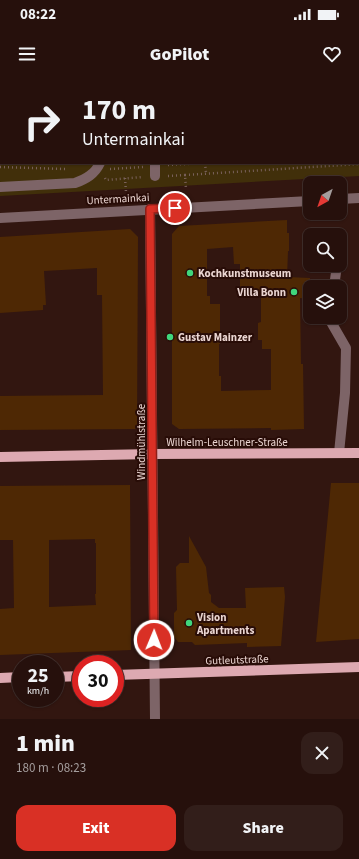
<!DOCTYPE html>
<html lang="en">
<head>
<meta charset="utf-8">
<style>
	body { margin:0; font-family:"Source Sans 3",sans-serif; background:#321e1a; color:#f1f3f6; height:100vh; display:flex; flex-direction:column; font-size:15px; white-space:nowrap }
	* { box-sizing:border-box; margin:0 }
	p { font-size:13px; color:#a49d9d }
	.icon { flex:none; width:22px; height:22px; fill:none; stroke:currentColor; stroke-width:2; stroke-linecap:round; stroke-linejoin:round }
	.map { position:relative; height:639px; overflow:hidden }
	.details { display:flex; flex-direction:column; background:#26100c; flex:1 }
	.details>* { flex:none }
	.hud { position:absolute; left:0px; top:0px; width:359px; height:84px; box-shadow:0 1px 3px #0004,0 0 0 1px #42302d; background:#26100c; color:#f1f3f6; overflow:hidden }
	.needle { width:26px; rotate:220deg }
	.fabs { position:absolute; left:303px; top:96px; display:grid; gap:8px }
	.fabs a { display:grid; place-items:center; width:44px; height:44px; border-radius:8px; background:#26100c; box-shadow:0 1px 3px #0004,0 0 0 1px #42302d; font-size:20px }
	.speed { position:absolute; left:12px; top:575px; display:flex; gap:8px; font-size:20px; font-weight:700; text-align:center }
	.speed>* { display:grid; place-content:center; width:52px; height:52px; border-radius:50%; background:#26100c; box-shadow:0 1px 3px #0004,0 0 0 1px #42302d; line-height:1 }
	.speed small { font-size:10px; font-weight:400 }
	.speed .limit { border:6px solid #d22; background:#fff; color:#111 }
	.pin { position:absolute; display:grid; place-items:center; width:34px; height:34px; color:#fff; margin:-17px; border:2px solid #fff; border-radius:50%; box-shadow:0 1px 4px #0007 }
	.me { position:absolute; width:44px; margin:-22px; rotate:1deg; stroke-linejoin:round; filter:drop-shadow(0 0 3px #0008) }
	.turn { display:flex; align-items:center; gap:14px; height:84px; padding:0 16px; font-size:18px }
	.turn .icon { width:52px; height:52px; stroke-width:2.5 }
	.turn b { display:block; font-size:28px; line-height:34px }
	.round { display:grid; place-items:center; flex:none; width:42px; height:42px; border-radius:12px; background:#321e1a }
	.overview { display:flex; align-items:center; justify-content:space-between; height:68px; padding:0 16px }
	h1 { font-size:24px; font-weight:800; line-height:30px }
	.primary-button { display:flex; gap:8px; margin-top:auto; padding:8px 16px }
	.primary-button a { flex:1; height:46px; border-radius:12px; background:#d93025; color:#fff; font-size:16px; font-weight:800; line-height:46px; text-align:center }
	.primary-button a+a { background:#321e1a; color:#f1f3f6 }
	.status { display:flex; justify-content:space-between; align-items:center; height:28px; padding:0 20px; background:#26100c; direction:ltr }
	.status svg { height:11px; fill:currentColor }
	header { display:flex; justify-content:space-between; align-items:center; height:52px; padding:0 16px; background:#26100c; font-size:18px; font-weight:800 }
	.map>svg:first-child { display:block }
	.green { fill:#412f0a; fill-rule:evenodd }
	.building { fill:#4e2804; fill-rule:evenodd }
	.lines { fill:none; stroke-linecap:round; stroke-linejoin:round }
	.path { stroke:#7a615c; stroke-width:2.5; stroke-dasharray:1 3; stroke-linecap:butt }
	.minor { stroke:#7d6467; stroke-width:10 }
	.major { stroke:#dda9b1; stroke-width:10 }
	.minor-bridge { stroke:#7d6467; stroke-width:10 }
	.route-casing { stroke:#8d1f18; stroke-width:10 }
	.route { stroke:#d93025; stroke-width:7 }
	.poi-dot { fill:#40d77c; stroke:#280c07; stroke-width:1.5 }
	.labels { text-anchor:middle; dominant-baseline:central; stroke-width:4; stroke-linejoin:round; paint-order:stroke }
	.street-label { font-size:11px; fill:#ebd6d2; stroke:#280c07 }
	.poi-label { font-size:11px; font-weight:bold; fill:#ebd6d2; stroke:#280c07; text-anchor:start }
</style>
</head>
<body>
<div class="status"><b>08:22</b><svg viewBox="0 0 49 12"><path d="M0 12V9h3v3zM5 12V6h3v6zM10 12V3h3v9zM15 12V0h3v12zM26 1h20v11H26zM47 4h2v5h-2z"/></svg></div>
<header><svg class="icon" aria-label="menu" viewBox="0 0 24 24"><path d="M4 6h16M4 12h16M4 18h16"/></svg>GoPilot<svg class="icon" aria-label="heart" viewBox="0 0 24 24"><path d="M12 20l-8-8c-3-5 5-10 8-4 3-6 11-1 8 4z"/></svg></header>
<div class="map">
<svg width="359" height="639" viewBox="0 0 359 639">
	<rect width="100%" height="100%" fill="#321610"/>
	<path class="green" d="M0 0H359V96L0 116ZM1 1H358V83H1Z"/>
	<g class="building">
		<path d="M287 140V153H289V171H288L287 197 310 198V219L300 218 301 284H303L304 349 271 350V348L179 349 172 344V154L179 146ZM233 167 234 184H240V216H261V242L258 243V260H262V269H271V310L221 311V296H219V264H220V224H210V216H207V169Z"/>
		<polygon points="130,149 138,157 137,349 0,350 0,316 103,315 102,215 97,215 97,188 44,191 46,225 43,225 43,230 0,233 0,157"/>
		<polygon points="331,403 359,403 359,559 316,562"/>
		<path d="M130 405 131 570 0 575V529L14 528 13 460H0V406ZM95 459V463H96V514H95L96 525 49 527V460Z"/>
		<polygon points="189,456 206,487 209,513 211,515 211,522 219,528 246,528 245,508 284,507 285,517 281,566 247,567 247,563 195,565 192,562 178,562 174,557 174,533 177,530 176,487 180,483 189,483"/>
	</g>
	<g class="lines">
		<g class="path">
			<polyline points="358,43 359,43"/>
			<polyline points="0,51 1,51"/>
			<polyline points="205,83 206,93"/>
			<polyline points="168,85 205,83"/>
			<polyline points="0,87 65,89"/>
			<polyline points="110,89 143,87"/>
			<polyline points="185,95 359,84"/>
			<polyline points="168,96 185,95 186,109"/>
			<polyline points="105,98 106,100 143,97"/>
			<polyline points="125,98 126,112"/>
		</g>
		<g class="minor">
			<polyline points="100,0 100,1"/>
			<polyline points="156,1 156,0"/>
			<path d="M0 107 75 103C86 99 95 94 100 83"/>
			<polyline points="340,119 359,118"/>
			<polyline points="150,129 155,639"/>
			<polyline points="0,138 310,121"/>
			<polyline points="334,207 337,185"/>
			<polyline points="331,237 331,242 346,268 345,313 339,373"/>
		</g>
		<g class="major">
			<polyline points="0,377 153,374 359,373"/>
			<polyline points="115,595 359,587"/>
			<polyline points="55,597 81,596"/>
			<polyline points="0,598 21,597"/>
		</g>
		<polyline class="minor-bridge" points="155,96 155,83"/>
	</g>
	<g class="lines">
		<g class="route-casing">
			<polyline id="route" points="154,560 150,129 175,128"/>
		</g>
		<use href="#route" class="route"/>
	</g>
	<g class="poi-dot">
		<circle cx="190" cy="193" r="4"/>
		<circle cx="294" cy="212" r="4"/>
		<circle cx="170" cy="257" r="4"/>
		<circle cx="189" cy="543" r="4"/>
	</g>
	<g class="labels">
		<g class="street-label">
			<text transform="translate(118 119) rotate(-3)">Untermainkai</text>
			<text transform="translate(141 362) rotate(-90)">Windmühlstraße</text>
			<text x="227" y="362">Wilhelm-Leuschner-Straße</text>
			<text transform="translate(237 580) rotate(-2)">Gutleutstraße</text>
		</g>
		<g class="poi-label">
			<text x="198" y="193">Kochkunstmuseum</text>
			<text x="286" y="212" text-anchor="end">Villa Bonn</text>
			<text x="178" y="257">Gustav Mainzer</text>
			<text x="197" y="537">Vision<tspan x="197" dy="13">Apartments</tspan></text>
		</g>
	</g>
</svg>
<div class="fabs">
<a><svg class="needle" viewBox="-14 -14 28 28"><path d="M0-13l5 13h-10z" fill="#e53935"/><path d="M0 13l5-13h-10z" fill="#a49d9d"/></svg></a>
<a><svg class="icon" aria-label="search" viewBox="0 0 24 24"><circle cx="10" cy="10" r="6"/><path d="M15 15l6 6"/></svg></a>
<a><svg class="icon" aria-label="layers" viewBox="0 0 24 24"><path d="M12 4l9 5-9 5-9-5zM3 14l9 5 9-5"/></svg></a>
</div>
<div class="speed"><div>25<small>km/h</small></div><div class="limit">30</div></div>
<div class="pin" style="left:175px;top:128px;background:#d93025"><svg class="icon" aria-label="arrive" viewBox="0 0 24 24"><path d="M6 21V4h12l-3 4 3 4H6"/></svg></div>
<svg class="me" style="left:154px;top:560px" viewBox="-20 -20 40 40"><circle r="17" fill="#d93025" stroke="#fff" stroke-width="3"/><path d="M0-11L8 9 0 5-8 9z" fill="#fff"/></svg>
<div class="hud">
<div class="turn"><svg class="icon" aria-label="right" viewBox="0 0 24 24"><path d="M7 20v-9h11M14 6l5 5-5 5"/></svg><div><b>170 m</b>Untermainkai</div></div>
</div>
</div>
<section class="details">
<div class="overview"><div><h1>1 min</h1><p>180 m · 08:23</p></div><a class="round"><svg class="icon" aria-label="close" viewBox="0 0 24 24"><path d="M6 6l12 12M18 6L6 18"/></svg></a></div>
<div class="primary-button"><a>Exit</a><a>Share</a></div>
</section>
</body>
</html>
